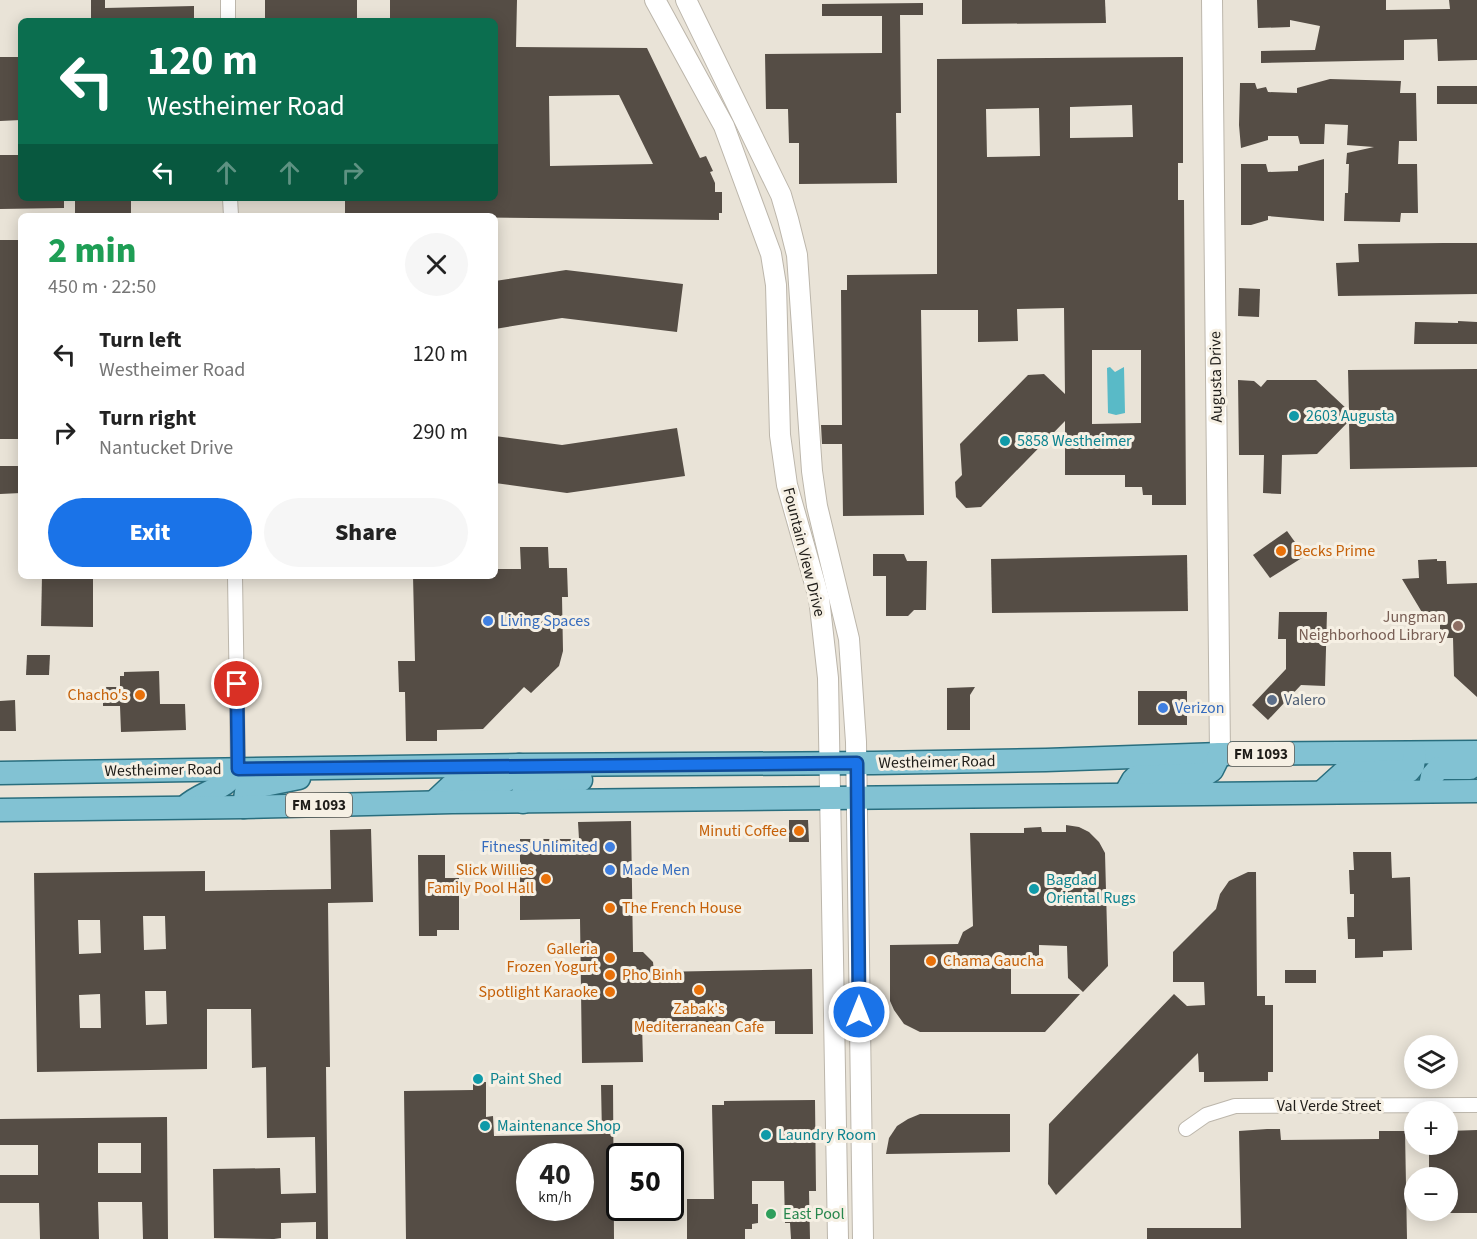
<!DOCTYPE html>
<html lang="en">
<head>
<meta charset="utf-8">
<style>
	body { margin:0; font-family:"Source Sans 3",sans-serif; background:#f6f6f6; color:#222; height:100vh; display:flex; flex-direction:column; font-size:22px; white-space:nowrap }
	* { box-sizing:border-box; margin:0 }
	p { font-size:20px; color:#767676 }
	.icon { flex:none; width:33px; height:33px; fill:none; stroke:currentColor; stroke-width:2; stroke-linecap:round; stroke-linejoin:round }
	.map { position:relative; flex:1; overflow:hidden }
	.sheet { position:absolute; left:18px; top:213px; width:480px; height:366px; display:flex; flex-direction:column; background:#fff; border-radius:9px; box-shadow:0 3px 15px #0003 }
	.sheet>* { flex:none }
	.hud { position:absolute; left:18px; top:18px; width:480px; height:183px; border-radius:9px; box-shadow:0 3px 15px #0003; background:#0b6e4f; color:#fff; overflow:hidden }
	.fabs { position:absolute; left:1404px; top:1035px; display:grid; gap:12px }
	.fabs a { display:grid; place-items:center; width:54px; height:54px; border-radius:50%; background:#fff; box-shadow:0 3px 15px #0003; font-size:30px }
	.speed { position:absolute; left:516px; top:1143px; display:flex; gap:12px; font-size:30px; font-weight:700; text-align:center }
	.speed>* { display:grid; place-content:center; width:78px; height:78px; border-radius:50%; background:#fff; box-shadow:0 3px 15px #0003; line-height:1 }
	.speed small { font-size:15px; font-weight:400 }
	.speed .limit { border:3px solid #111; border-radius:9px; background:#fff; color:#111 }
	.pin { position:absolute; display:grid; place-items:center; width:51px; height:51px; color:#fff; margin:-26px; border:3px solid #fff; border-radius:50%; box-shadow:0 2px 6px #0007 }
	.me { position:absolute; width:66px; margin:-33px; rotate:0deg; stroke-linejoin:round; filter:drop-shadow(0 0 4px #0008) }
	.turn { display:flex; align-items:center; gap:21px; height:126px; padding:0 30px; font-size:27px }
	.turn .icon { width:78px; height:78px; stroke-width:2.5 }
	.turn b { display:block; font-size:42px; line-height:51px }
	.lanes { display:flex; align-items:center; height:57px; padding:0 30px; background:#0003; justify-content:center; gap:30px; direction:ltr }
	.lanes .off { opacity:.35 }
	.round { display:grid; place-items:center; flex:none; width:63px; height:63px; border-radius:32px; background:#f6f6f6 }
	.overview { display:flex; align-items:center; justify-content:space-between; height:102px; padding:0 30px }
	h1 { font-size:36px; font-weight:800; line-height:45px; color:#1e9e55 }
	.action { display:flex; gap:12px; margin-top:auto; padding:12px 30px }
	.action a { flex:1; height:69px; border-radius:36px; background:#1a73e8; color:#fff; font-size:24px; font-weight:800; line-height:69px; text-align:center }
	.action a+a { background:#f6f6f6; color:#222 }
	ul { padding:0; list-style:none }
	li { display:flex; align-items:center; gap:18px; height:78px; padding:0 30px }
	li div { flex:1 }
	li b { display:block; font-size:22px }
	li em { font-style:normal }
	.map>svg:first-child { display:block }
	.water { fill:#59bac7 }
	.building { fill:#554d45; fill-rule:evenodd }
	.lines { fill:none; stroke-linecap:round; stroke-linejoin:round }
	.street-casing { stroke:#bcb6ab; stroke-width:16 }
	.secondary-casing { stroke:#bcb6ab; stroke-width:22 }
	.primary-casing { stroke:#296e7e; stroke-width:25 }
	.street { stroke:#fff; stroke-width:14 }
	.secondary { stroke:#fff; stroke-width:20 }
	.primary { stroke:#82c2d3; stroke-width:22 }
	.route-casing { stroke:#114b97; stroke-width:15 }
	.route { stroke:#1a73e8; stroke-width:10 }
	.culture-dot { fill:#0f9aa8; stroke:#f6f0e4; stroke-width:2 }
	.food-dot { fill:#e8710a; stroke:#f6f0e4; stroke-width:2 }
	.shop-dot { fill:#3f7fe0; stroke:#f6f0e4; stroke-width:2 }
	.education-dot { fill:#8d6e63; stroke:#f6f0e4; stroke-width:2 }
	.service-dot { fill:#5c6f8a; stroke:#f6f0e4; stroke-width:2 }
	.leisure-dot { fill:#2e9e5b; stroke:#f6f0e4; stroke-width:2 }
	.labels { text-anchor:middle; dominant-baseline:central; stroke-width:6; stroke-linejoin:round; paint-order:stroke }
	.shield { fill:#f6f0e4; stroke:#605c56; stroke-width:1.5 }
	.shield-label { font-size:15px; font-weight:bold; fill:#1f1d19 }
	.street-label { font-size:16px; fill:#1f1d19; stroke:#f6f0e4 }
	.culture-label { font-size:16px; fill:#0d838f; stroke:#f6f0e4; text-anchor:start }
	.food-label { font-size:16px; fill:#c56008; stroke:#f6f0e4; text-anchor:end }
	.education-label { font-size:16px; fill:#785e54; stroke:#f6f0e4; text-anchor:end }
	.shop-label { font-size:16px; fill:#366cbe; stroke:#f6f0e4; text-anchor:start }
	.service-label { font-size:16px; fill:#4e5e75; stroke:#f6f0e4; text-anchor:start }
	.leisure-label { font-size:16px; fill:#27864d; stroke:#f6f0e4; text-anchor:start }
</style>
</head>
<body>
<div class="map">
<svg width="1477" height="1239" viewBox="0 0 1477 1239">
	<rect width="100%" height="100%" fill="#e9e3d7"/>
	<polygon class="water" points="1110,367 1115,372 1124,367 1125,413 1116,415 1108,413 1107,368"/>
	<g class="building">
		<polygon points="91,0 105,0 105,8 194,6 194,21 91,21"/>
		<rect x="265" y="0" width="92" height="21"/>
		<path d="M390 0H517L516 47 647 48 700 158 706 156 713 171 710 172 715 183V192H722V213H719V220L345 216V198H495V164H497L495 21H390ZM619 95 653 164 550 166 549 96Z"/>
		<polygon points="962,0 1105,0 1106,23 962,24"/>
		<polygon points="1257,0 1386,0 1386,10 1450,9 1449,0 1477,0 1477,60 1438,61 1437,39 1404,40 1404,60 1261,63 1261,51 1315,50 1320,26 1290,20 1290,27 1258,28"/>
		<polygon points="923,3 923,15 900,15 901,113 896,113 897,183 799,184 799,143 789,143 788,109 766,109 765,54 882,53 882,16 822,16 822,4"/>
		<polygon points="0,57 21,57 21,120 0,121"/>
		<path d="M1183 57V163H1178V200H1184L1186 505H1152V495H1143L1142 487H1125V475H1065V421L981 507 966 508 956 497 955 482 962 475 960 444 1028 375 1044 374 1065 394 1064 308 1017 309 1018 341 978 342V310H921L924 515 843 516 842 444H822L821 425H842L841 290H847V275L937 274V59ZM1132 105 1133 137 1070 138V107ZM1039 108 1040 156 987 157 986 109ZM1092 350H1141V423L1092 424Z"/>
		<polygon points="1330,79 1401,81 1400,93 1416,93 1417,141 1399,141 1398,164 1417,164 1418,213 1401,213 1400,222 1344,221 1345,193 1348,193 1349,164 1346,164 1347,153 1374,147 1347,145 1348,125 1325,124 1324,144 1300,144 1298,136 1268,136 1268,140 1241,148 1239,125 1240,83 1255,83 1257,89 1266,87 1268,92 1297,93 1297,88"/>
		<rect x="1437" y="86" width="40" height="18"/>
		<polygon points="0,155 21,155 21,198 64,198 64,208 0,209"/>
		<polygon points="1324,159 1324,221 1268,216 1268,220 1251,225 1241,225 1241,164 1266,164 1268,172 1298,171 1298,166"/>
		<rect x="75" y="198" width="56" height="18"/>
		<polygon points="0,240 21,240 21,312 19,312 21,439 0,439"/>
		<polygon points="1443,243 1477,243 1477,294 1338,296 1336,263 1359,262 1358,244"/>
		<polygon points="566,270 683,284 677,332 562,318 495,329 495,281"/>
		<polygon points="1239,288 1260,289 1259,317 1238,316"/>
		<polygon points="1458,321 1477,322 1477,344 1414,344 1415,322 1458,323"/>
		<polygon points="1477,369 1477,467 1350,469 1349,421 1317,454 1282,455 1281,494 1263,493 1264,455 1239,455 1238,380 1254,381 1261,387 1267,380 1316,380 1349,411 1348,370"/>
		<polygon points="677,428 685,476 567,493 495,483 495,436 562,445"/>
		<polygon points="0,466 21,466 21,493 0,494"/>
		<polygon points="1287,531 1305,556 1270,578 1253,555"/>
		<polygon points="520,547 548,547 549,568 567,568 568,597 562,597 563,651 559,666 531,693 524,687 483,729 437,730 437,741 406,741 405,692 399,692 398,661 415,661 413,576 495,576 495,569 521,569"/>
		<polygon points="873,554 904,554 907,561 927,561 926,610 914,610 908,616 886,616 886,576 873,576"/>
		<polygon points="1187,555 1188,611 992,613 991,559"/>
		<polygon points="1437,559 1437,561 1446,561 1447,584 1477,583 1477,697 1454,676 1453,638 1440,638 1440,614 1423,614 1402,579 1419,578 1418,560"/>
		<polygon points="42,576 93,576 93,627 41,626"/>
		<polygon points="1279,612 1327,612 1325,686 1301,685 1268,720 1252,705 1286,669 1286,639 1278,639"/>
		<polygon points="27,655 50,655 49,675 26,675"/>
		<polygon points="159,671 160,704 185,704 186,730 121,732 120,706 103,706 103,687 120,687 120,676 124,676 124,672"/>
		<polygon points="975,687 970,695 970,730 947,730 947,688"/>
		<rect x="1138" y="691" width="49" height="34"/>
		<polygon points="15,700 16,731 0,731 0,701"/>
		<polygon points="789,820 808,820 809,842 789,842"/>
		<polygon points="631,821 633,952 643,952 653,962 654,972 812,969 813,1034 775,1034 775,1021 642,1023 643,1062 582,1063 580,919 520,920 520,839 579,839 578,822"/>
		<polygon points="1066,825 1079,827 1089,832 1099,842 1105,853 1108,966 1083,992 1068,978 1067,946 1039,945 1039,966 1011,966 1011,994 1080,994 1045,1032 920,1032 904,1024 894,1010 890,1001 890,945 958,944 963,932 973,926 970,833 1024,833 1024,828 1041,827 1042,832 1066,832"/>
		<path d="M371 829 373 902 328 903 330 1067H326L328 1239H316V1222L281 1223V1238L274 1239 214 1238 213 1169 280 1168 281 1194 316 1193 315 1137 267 1138 266 1067 252 1068 251 1009H207V1069L37 1072 34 873 205 871V891L331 889 330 830ZM143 916H165L166 949 144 950ZM78 920H100L101 953 79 954ZM145 991H166L167 1024 146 1025ZM100 994 101 1028H80L79 995Z"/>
		<polygon points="1353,852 1391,852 1392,878 1410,877 1412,950 1383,951 1383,957 1355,958 1355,939 1348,939 1347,917 1354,917 1354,894 1350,894 1349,870 1354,870"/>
		<polygon points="418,855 445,855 445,878 459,878 459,930 437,930 437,936 419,936"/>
		<polygon points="1248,872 1256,872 1257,996 1265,996 1265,1005 1273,1005 1273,1072 1268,1072 1268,1081 1204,1082 1204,1072 1199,1072 1198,1053 1056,1195 1048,1184 1049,1124 1174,994 1187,1006 1205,1005 1204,982 1173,982 1173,952 1216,909 1220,894 1229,881"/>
		<rect x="1285" y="970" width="31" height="13"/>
		<path d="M473 1082H486V1117L493 1116 494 1136 602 1134 601 1085H613L614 1239H406L404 1091 473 1090ZM530 1156H580V1208H530Z"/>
		<polygon points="815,1100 816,1191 809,1191 810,1239 791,1239 790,1223 785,1223 784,1181 752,1181 752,1204 758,1204 758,1223 752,1224 752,1229 745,1229 745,1239 687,1239 687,1199 714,1199 712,1105 724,1105 724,1101"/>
		<polygon points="920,1114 1010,1114 1010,1152 886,1154 889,1138 897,1126 908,1119"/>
		<path d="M167 1117 168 1239H143L142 1202H98L99 1239H40L39 1203H0V1175H38V1145H0V1119ZM98 1143H141V1173H98Z"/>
		<polygon points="1267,1129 1280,1129 1281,1140 1379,1139 1379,1131 1405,1131 1407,1239 1147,1239 1147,1228 1241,1228 1239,1131"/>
		<polygon points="1477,1130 1477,1213 1448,1213 1448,1178 1429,1178 1429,1144 1448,1144 1448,1131"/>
	</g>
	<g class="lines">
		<g class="street-casing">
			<g id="street">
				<polyline points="228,0 228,21"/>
				<polyline points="230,198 231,216"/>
				<polyline points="235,576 238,769"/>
				<polyline points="1186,1129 1206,1115 1235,1106 1477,1105"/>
			</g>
		</g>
		<g class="secondary-casing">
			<g id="secondary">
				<polyline points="655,0 724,126 771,254 776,285 780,435 787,485 819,598 828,678 838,1239"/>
				<polyline points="686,0 781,195 788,219 797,255 812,471 817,506 849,639 856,742 863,1239"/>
				<polyline points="1212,0 1220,754"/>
			</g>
		</g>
		<g class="primary-casing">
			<g id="primary">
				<polyline points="0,773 519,765 874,763 1046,760 1220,754 1477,752"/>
				<polyline points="1429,791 1432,776 1439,768 1470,768"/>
				<polyline points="1322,792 1343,773 1409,771 1413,766 1415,753"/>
				<polyline points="1125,794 1133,780 1136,777 1206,774 1212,770 1220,754"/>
				<polyline points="434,802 451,786 497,785 509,779 519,765"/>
				<path d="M523 802C523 792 522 786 532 781L581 780"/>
				<path d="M185 807C202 791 227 790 238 769"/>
				<polyline points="244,807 246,792 249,788 299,778"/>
				<polyline points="0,810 244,807 452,802 1477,791"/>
			</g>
		</g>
		<use href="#street" class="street"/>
		<use href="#secondary" class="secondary"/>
		<use href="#primary" class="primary"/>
	</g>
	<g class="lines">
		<g class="route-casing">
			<polyline id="route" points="237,684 238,769 857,763 859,1012"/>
		</g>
		<use href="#route" class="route"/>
	</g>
	<g class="culture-dot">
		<circle cx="1294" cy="416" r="6"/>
		<circle cx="1005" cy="441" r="6"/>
		<circle cx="1034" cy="889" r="6"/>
		<circle cx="478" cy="1079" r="6"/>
		<circle cx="485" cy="1126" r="6"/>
		<circle cx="766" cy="1135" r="6"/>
	</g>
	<g class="food-dot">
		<circle cx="1281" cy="551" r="6"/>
		<circle cx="140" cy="695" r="6"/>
		<circle cx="799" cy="831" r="6"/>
		<circle cx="546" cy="879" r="6"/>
		<circle cx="610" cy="908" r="6"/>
		<circle cx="610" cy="958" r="6"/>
		<circle cx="931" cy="961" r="6"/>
		<circle cx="610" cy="975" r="6"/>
		<circle cx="699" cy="990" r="6"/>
		<circle cx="610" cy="992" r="6"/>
	</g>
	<g class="shop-dot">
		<circle cx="488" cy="621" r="6"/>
		<circle cx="1163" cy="708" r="6"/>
		<circle cx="610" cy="847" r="6"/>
		<circle cx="610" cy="870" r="6"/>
	</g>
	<circle class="education-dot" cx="1458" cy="626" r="6"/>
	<circle class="service-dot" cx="1272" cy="700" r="6"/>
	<circle class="leisure-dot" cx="771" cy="1214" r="6"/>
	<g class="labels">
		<g class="shield">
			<rect x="1228" y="742" width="66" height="24" rx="4.5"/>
			<rect x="286" y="793" width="66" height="24" rx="4.5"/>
		</g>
		<g class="shield-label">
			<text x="1261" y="754">FM 1093</text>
			<text x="319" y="805">FM 1093</text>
		</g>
		<g class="street-label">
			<text transform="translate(1216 377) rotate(-91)">Augusta Drive</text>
			<text transform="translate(804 552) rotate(76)">Fountain View Drive</text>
			<text transform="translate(937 762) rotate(-1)">Westheimer Road</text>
			<text transform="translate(163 770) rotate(-1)">Westheimer Road</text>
			<text x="1329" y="1106">Val Verde Street</text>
		</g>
		<g class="culture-label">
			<text x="1306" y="416">2603 Augusta</text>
			<text x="1017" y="441">5858 Westheimer</text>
			<text x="1046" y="880">Bagdad<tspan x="1046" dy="18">Oriental Rugs</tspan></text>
			<text x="490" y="1079">Paint Shed</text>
			<text x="497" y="1126">Maintenance Shop</text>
			<text x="778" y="1135">Laundry Room</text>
		</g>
		<g class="food-label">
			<text x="1293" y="551" text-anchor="start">Becks Prime</text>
			<text x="128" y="695">Chacho's</text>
			<text x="787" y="831">Minuti Coffee</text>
			<text x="534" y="870">Slick Willies<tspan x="534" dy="18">Family Pool Hall</tspan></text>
			<text x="622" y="908" text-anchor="start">The French House</text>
			<text x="598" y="949">Galleria<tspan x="598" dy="18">Frozen Yogurt</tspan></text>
			<text x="943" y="961" text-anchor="start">Chama Gaucha</text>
			<text x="622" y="975" text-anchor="start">Pho Binh</text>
			<text x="598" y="992">Spotlight Karaoke</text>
			<text x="699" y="1009" text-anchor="middle">Zabak's<tspan x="699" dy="18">Mediterranean Cafe</tspan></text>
		</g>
		<g class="education-label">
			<text x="1446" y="617">Jungman<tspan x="1446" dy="18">Neighborhood Library</tspan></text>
		</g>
		<g class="shop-label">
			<text x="500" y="621">Living Spaces</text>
			<text x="1175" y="708">Verizon</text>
			<text x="598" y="847" text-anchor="end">Fitness Unlimited</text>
			<text x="622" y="870">Made Men</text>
		</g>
		<g class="service-label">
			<text x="1284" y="700">Valero</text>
		</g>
		<g class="leisure-label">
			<text x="783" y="1214">East Pool</text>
		</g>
	</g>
</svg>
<div class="fabs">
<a><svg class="icon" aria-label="layers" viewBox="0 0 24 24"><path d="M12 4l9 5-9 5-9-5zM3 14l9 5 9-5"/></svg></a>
<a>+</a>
<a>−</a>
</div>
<div class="speed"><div>40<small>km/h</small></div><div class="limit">50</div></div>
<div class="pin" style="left:237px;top:684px;background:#d93025"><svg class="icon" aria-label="arrive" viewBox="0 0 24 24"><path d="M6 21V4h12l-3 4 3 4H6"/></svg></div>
<svg class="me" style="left:859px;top:1012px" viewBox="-20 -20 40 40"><circle r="17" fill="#1a73e8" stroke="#fff" stroke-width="3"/><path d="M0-11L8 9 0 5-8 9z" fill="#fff"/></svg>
<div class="hud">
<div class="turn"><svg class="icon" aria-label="left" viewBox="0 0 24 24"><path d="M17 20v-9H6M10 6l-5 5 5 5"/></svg><div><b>120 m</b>Westheimer Road</div></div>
<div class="lanes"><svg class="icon" aria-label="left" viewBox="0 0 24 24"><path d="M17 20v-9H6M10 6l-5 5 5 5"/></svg><svg class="icon off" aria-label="ahead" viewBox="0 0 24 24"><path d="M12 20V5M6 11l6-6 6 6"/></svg><svg class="icon off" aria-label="ahead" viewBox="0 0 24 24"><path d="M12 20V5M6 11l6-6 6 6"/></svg><svg class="icon off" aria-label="right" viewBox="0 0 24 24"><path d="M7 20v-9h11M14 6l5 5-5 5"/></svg></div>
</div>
<section class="sheet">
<div class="overview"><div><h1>2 min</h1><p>450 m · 22:50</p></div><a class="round"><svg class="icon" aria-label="close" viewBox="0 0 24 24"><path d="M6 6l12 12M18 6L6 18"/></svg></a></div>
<ul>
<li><svg class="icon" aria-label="left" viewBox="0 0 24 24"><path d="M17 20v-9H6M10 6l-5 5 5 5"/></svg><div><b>Turn left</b><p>Westheimer Road</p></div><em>120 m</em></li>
<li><svg class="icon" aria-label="right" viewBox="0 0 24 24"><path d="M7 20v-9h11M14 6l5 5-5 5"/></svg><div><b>Turn right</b><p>Nantucket Drive</p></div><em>290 m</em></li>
</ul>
<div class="action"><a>Exit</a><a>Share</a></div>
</section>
</div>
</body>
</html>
